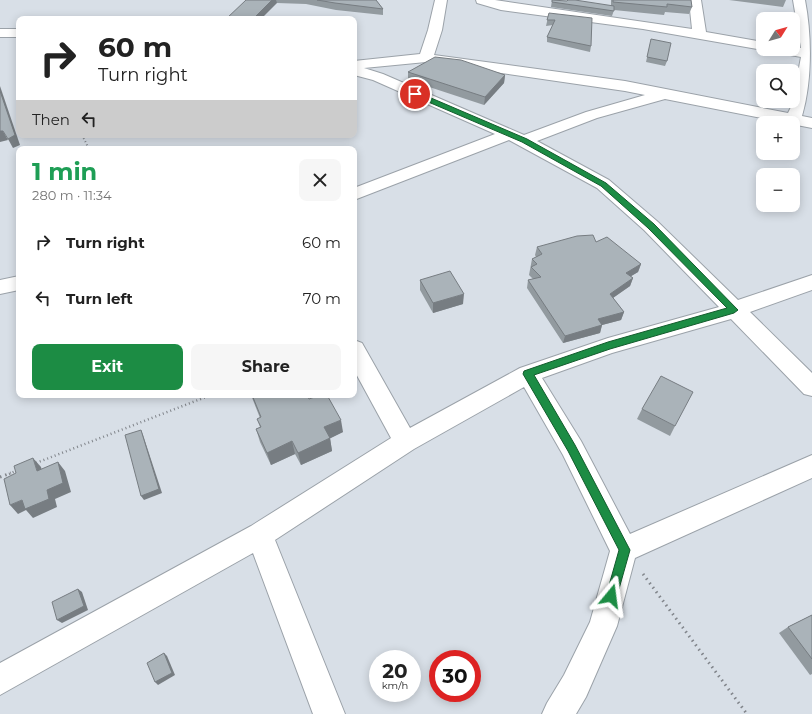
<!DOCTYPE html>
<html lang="en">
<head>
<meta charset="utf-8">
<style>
	body { margin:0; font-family:Montserrat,sans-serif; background:#f6f6f6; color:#222; height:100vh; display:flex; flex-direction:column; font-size:15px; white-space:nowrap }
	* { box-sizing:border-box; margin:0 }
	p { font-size:13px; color:#767676 }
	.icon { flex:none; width:22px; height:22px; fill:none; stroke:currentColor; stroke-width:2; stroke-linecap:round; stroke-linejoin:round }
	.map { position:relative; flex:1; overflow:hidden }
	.drawer { position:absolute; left:16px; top:146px; width:341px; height:252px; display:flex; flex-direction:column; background:#fff; border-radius:8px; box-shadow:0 2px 10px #0003 }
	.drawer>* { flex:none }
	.banner { position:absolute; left:16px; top:16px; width:341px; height:122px; border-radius:8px; box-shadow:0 2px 10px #0003; background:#fff; color:#222; overflow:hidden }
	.needle { width:26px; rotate:53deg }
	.buttons { position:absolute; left:756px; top:12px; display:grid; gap:8px }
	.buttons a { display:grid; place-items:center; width:44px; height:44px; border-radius:8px; background:#fff; box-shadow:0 2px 10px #0003; font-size:20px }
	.speed { position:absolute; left:369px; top:650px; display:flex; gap:8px; font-size:20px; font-weight:700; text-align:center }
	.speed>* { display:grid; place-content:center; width:52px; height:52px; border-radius:50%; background:#fff; box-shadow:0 2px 10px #0003; line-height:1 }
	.speed small { font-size:10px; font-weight:400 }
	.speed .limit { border:6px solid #d22; background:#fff; color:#111 }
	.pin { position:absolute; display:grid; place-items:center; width:34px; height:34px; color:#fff; margin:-17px; border:2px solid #fff; border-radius:50%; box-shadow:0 1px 4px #0007 }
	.me { position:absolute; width:44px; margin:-22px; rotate:16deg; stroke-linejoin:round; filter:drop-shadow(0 0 3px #0008) }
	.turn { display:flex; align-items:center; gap:14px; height:84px; padding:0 16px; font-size:18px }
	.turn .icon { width:52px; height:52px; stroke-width:2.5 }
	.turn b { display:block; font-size:28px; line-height:34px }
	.then { display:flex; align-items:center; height:38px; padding:0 16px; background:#0003; gap:8px; font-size:15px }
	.round { display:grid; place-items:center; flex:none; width:42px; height:42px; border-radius:8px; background:#f6f6f6 }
	.summary { display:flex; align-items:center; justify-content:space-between; height:68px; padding:0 16px }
	h1 { font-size:24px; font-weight:700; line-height:30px; color:#1e9e55 }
	.button { display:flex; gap:8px; margin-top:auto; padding:8px 16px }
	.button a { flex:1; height:46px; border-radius:8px; background:#1c8c44; color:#fff; font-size:16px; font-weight:700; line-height:46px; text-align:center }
	.button a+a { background:#f6f6f6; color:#222 }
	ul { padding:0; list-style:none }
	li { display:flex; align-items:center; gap:12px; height:56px; padding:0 16px }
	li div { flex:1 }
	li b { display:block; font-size:15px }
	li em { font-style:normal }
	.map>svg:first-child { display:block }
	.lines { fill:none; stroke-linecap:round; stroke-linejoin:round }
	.minor-casing { stroke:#9ba2a9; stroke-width:2 }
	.path-far2 { stroke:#81858b; stroke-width:2; stroke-dasharray:1 2.5; stroke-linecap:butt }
	.path-far1 { stroke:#81858b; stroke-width:2.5; stroke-dasharray:1 3; stroke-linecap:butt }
	.path { stroke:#81858b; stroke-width:3; stroke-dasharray:1.5 4; stroke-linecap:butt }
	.minor { fill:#fff; fill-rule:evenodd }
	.wall { fill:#929a9f }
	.shaded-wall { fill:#777d82 }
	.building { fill:#aab3b9; stroke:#777d82 }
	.route { fill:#1c8c44; stroke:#125b2c }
</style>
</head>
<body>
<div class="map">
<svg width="812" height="714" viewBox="0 0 812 714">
	<rect width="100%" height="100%" fill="#d8dfe7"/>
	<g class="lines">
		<g class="minor-casing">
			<g id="minor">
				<path d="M435 0H447L442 30 434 55 625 81 788 113 792 105 801 57 774 52 772 49H793V47L801 48 793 0H805C812 36 812 82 802 116L812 118V128L665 99 597 118 537 141 609 180 658 222 738 300 812 275V290L750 312 812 373V396L804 394 731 319 612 353 542 378 581 441 630 534 812 455V478L635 558 617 626 586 697 576 714H542L547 703 564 675 590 622 610 551 563 455 524 387 414 449 275 540 345 714H313L253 553 0 695V663L251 526 391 438 354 370V340L362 343 410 428 520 368 608 338 719 307 644 230 597 188 509 140 354 200V188L495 134 373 80 354 75V61L420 54 428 30ZM426 62 625 91 645 95 586 112 524 135 383 74 364 68Z"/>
				<polygon points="476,0 495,0 692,29 689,0 701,0 706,32 763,42 763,49 768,49 763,50 643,29 501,10 477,3"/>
				<rect x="0" y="29" width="19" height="8"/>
				<polygon points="19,276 19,290 0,294 0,280"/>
			</g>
		</g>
		<polyline class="path-far2" points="82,135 89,149"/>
		<g class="path-far1">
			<polyline points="36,463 211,395"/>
			<polyline points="9,474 18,470"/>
		</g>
		<g class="path">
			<polyline points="0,477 11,473"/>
			<polyline points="643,574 747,714"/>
		</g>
		<use href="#minor" class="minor"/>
	</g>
	<g class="wall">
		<polygon points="246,0 376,0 383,9 383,15 336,10 306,4 277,3"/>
		<polygon points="552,0 611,6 611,0 691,0 692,7 689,14 665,12 664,15 614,10 612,16 551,7"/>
		<polygon points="729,0 786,0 783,7"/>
		<polygon points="549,13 591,46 590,52 547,42 547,37 553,25 546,26"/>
		<polygon points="650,44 667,61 665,66 646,62"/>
		<polygon points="408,72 505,75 504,83 484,105 408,80"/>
		<polygon points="596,242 641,264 638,272 631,276 633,278 630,286 613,298 624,312 621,320 602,325 600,333 563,343 527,288 528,280 533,279 529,275 532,259 536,257 535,255 537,247"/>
		<polygon points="420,280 463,304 433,313 420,290"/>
		<polygon points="251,395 282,395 283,396 309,399 343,432 330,438 332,451 301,465 295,454 271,465 260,442 256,429 260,427 257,419 260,418"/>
		<polygon points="642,409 675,426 670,436 637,419"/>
		<polygon points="812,615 812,674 810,675 779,633 788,627"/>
	</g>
	<g class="shaded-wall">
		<polygon points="272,0 276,0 277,3 261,19 253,19"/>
		<polygon points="505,75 504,83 484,105 485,97"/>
		<polygon points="0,86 20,145 13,148 8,139 0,91"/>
		<polygon points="0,131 3,131 8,140 0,142"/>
		<polygon points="641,264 638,272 623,281 626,273"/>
		<polygon points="633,278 630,286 607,302 610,294"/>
		<polygon points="464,294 463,304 433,313 433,303"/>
		<polygon points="624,312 621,320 602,325 600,333 563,343 565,336 598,319"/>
		<polygon points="341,420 343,432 327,440 324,427"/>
		<polygon points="141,430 143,435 162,493 144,500 141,496"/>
		<polygon points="330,438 332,451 301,465 298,453"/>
		<polygon points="292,441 295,454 271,465 267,453"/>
		<polygon points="33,458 41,467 44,479 37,471"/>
		<polygon points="58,462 65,471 71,492 55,499 57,507 33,518 26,510 18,514 10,505 47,490"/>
		<polygon points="78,589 82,592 88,610 62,623 57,620"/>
		<polygon points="164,653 167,656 175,675 158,685 155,682"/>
	</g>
	<g class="building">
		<polygon points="246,0 272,0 253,19 226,19"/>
		<polygon points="317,0 376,0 383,9 335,3"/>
		<polygon points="552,0 567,1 568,0 575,0 614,6 614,11 552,2"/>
		<polygon points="613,0 691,0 692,7 667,4 667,7 613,2"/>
		<polygon points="549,13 592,18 591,46 547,37 555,20 547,20"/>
		<polygon points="651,39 671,43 667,61 647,57"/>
		<polygon points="435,57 461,60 505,75 485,97 408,72"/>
		<polygon points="0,91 15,135 8,139 3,131 0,131"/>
		<polygon points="593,235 596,242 607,237 641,264 626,273 633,278 610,294 624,312 598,319 602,325 565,336 528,280 541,277 531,267 537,264 532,259 542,254 537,247 577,236"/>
		<polygon points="450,271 464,294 433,303 420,280"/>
		<polygon points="661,376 693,392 675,426 642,409"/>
		<polygon points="252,395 282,395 283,396 286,395 307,395 309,399 320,395 327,395 341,420 324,427 330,438 298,453 292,441 267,453 256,429 261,427 257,419 261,417"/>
		<polygon points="141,430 159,489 141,496 125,435"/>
		<polygon points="33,458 37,471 58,462 63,483 47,490 49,499 25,509 22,500 10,505 4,479 16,473 14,466"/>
		<polygon points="78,589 84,606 57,620 52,602"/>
		<polygon points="812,615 812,659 788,627"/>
		<polygon points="164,653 172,673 155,682 147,663"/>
	</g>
	<polygon class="route" points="412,92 417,92 527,139 606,183 654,224 738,310 734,313 610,349 534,375 575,445 630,550 617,596 616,600 611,602 607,600 606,596 619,550 568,451 523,374 524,371 608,342 727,308 648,228 601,186 522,142 412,95"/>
</svg>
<div class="buttons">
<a><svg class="needle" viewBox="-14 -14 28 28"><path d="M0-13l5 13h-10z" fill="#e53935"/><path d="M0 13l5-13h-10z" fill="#767676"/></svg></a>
<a><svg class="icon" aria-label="search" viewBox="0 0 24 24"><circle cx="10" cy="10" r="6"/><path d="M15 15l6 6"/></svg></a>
<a>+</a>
<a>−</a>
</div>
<div class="speed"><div>20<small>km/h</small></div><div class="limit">30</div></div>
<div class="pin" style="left:415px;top:94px;background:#d93025"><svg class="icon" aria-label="arrive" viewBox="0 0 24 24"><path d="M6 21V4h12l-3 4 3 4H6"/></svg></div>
<svg class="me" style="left:611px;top:596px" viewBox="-20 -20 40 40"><path d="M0-17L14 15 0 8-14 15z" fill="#1c8c44" stroke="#fff" stroke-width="4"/></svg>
<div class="banner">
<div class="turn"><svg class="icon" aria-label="right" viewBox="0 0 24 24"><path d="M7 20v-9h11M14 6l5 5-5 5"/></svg><div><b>60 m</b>Turn right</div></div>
<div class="then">Then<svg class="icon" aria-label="left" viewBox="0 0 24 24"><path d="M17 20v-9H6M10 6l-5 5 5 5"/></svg></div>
</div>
<section class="drawer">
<div class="summary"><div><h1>1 min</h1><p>280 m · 11:34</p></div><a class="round"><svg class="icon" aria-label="close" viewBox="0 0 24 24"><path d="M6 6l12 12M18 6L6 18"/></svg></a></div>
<ul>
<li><svg class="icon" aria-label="right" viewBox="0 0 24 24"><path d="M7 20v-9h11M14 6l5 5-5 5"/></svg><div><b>Turn right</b></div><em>60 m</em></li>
<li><svg class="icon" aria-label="left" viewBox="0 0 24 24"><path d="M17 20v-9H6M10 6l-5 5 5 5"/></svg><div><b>Turn left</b></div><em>70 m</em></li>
</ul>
<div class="button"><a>Exit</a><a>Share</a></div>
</section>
</div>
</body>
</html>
